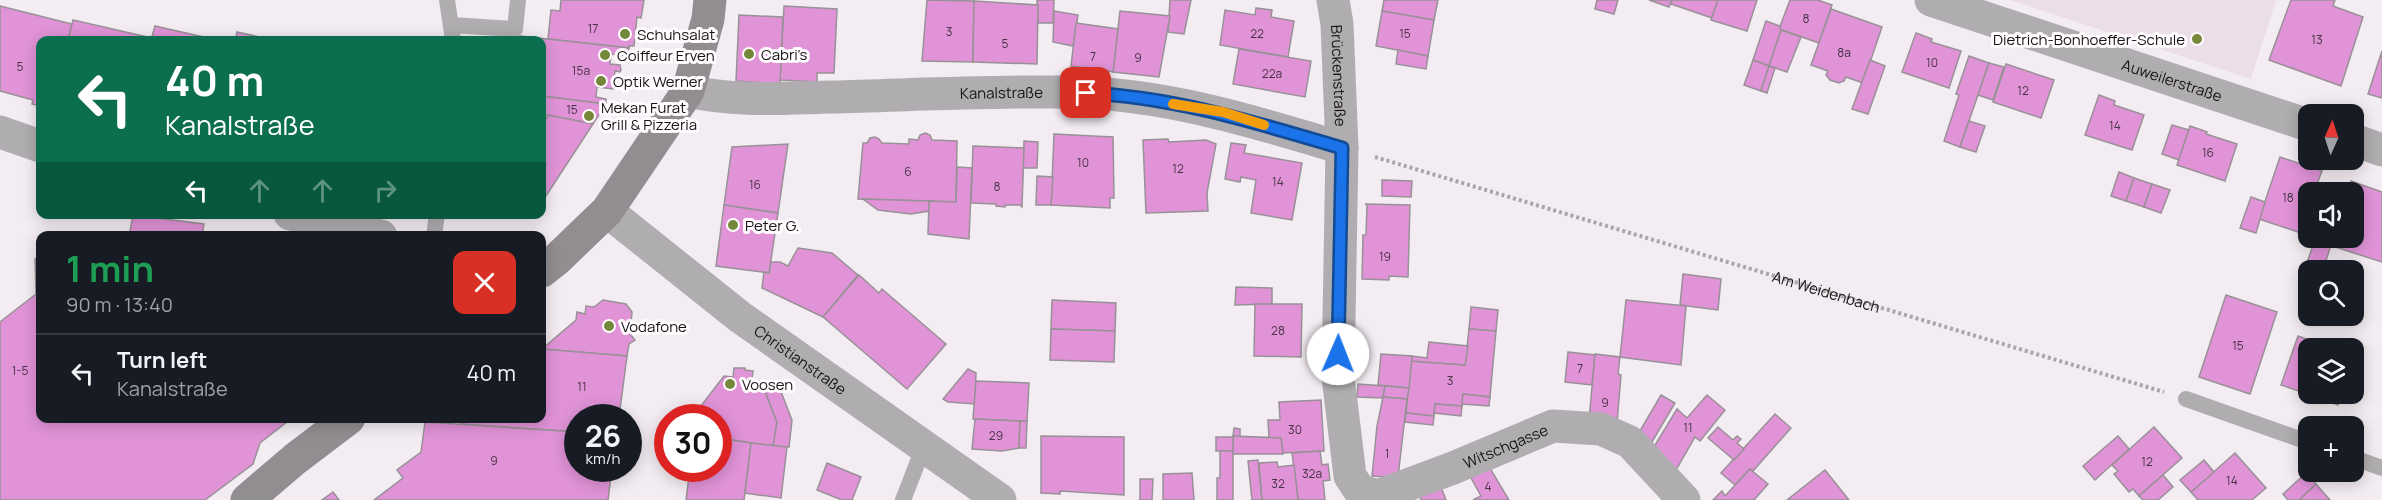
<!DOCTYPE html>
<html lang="en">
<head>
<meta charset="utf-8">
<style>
	body { margin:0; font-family:Manrope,sans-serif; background:#20242c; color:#f1f3f6; height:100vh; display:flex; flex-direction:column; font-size:22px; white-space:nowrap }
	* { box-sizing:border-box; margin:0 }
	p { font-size:20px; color:#9ea1a6 }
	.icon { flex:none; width:33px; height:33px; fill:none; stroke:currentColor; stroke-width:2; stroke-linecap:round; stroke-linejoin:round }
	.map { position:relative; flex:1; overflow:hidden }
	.sheet { position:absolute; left:36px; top:231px; width:510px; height:192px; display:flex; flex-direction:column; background:#171b24; border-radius:12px; box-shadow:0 3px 15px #0003 }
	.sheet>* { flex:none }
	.hud { position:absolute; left:36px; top:36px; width:510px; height:183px; border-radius:12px; box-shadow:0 3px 15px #0003; background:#0b6e4f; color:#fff; overflow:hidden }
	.needle { width:39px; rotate:3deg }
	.controls { position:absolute; left:2298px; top:104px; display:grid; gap:12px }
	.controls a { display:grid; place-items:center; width:66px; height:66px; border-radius:12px; background:#171b24; box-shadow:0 3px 15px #0003; font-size:30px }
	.speed { position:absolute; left:564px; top:404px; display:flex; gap:12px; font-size:30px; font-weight:700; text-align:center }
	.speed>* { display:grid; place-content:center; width:78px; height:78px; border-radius:50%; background:#171b24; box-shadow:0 3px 15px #0003; line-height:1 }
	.speed small { font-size:15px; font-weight:400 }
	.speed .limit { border:9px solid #d22; background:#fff; color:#111 }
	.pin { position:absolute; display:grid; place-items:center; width:51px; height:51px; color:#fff; margin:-26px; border-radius:12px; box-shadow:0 3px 9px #0006 }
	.me { position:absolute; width:66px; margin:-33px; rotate:1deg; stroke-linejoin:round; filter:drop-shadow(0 0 4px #0008) }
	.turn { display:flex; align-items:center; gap:21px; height:126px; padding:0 30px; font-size:27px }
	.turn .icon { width:78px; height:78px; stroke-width:2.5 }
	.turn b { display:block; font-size:42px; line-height:51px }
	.lanes { display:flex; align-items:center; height:57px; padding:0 30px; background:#0003; justify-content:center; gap:30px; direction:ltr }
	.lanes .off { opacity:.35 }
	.round { display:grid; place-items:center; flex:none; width:63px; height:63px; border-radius:12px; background:#20242c }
	.head { display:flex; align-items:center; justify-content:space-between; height:102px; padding:0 30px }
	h1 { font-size:36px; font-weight:700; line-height:45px; color:#1e9e55 }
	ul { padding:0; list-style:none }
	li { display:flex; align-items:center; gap:18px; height:78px; padding:0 30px; border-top:2px solid #363941 }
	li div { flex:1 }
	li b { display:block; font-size:22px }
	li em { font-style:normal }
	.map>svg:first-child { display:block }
	.built { fill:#ecdee9 }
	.building { fill:#e193d8; stroke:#989196; stroke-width:1.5 }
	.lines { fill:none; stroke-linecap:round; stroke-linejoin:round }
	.path { stroke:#aaa5a9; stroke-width:4; stroke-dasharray:3 3; stroke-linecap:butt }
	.service { stroke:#b0adb0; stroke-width:16 }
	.minor { stroke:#b0adb0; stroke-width:33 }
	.secondary { stroke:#928d91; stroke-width:33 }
	.route-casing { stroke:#114b97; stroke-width:15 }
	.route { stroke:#1a73e8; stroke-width:10 }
	.slow { stroke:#f59e0b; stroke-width:10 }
	.poi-dot { fill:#758839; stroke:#fffbfe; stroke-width:2 }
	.labels { text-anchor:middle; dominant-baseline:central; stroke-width:6; stroke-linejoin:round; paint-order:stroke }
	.number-label { font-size:12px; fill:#483345 }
	.poi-label { font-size:15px; fill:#151314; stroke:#fffbfe; text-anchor:start }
	.street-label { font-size:15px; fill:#151314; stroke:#fffbfe }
</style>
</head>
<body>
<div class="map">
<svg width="2382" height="500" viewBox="0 0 2382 500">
	<rect width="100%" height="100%" fill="#f3ecf2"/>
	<polygon class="built" points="2010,0 2276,0 2251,79"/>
	<g class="building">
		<polygon points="561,0 644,0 641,18 637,17 634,46 629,46 629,48 548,39 551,10 560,11"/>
		<polygon points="927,0 974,1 973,62 922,61"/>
		<polygon points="1037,0 1054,0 1053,23 1038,23"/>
		<polygon points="1170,0 1191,0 1184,34 1168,32"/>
		<polygon points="1384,0 1438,0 1434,20 1382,11"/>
		<polygon points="1597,0 1618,0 1614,14 1595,9"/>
		<polygon points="1649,0 1672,0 1669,7"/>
		<polygon points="1672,0 1718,0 1712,18 1671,4"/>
		<polygon points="1718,0 1757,0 1747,31 1711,20"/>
		<polygon points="1790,0 1818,0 1832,5 1819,43 1779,29"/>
		<polygon points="2291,0 2335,0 2333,6 2363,17 2341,86 2269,60"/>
		<polygon points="974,1 1038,5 1037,64 973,62"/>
		<polygon points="0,6 72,24 68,40 40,40 40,106 32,104 33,100 0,91"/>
		<polygon points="784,6 837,9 834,73 817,73 817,82 780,80"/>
		<polygon points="1256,8 1272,10 1271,17 1294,21 1288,57 1220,45 1225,10 1255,15"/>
		<polygon points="1831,9 1882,27 1863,83 1846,77 1844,81 1839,83 1830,80 1826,75 1828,71 1811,65"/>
		<polygon points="1054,11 1078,15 1073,46 1053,42"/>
		<polygon points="1120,11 1170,16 1159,77 1113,72"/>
		<polygon points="1382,11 1434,20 1428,56 1376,46"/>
		<polygon points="739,15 783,17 780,84 736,81"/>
		<polygon points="73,20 152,38 151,40 68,40"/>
		<polygon points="1766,21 1780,26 1781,30 1769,66 1753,60"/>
		<polygon points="1076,23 1118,29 1113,72 1071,66"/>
		<polygon points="155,26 217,40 151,40"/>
		<polygon points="1781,30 1801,37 1787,72 1769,66"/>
		<polygon points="237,32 274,40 235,40"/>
		<polygon points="1916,33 1932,39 1931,42 1961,51 1949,88 1902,72"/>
		<polygon points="520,36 629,48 627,56 611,54 610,64 620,65 621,70 620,72 615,71 613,89 597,87 596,97 606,99 606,104 542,96 542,40 520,40"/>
		<polygon points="1239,49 1311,61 1305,97 1233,84"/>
		<polygon points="1398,50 1428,56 1426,69 1396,64"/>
		<polygon points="2382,51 2382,98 2368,94"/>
		<polygon points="1969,56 1989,63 1960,147 1944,141 1959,95 1956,94"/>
		<polygon points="1753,60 1769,66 1761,91 1744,85"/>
		<polygon points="1870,60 1885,66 1868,114 1852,109"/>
		<polygon points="1989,63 2004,67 1993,100 1978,95"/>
		<polygon points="2006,64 2054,80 2041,118 1993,102"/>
		<polygon points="1769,66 1775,68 1767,93 1761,91"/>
		<polygon points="2099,95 2115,101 2114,105 2144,115 2132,150 2085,135"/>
		<polygon points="542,96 606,104 593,124 542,114"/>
		<polygon points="548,115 593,124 542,202 542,125"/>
		<polygon points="1969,121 1985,126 1976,152 1960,147"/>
		<polygon points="2172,125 2189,130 2179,160 2162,154"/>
		<polygon points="2190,126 2207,132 2206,134 2237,144 2225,181 2177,165"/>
		<polygon points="925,133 930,135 932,140 957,141 956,202 858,199 863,143 867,143 870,138 875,137 879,139 882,143 909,144 909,139 918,140 920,135"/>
		<polygon points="1054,134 1113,137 1114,198 1110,198 1110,208 1051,205"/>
		<polygon points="1168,139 1169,142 1206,140 1216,144 1207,193 1208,211 1146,213 1143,140"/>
		<polygon points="1024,141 1038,142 1037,168 1023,168"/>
		<polygon points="1231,143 1246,145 1244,153 1302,163 1292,220 1251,213 1256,180 1241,177 1240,182 1225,179"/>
		<polygon points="788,144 778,213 724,205 732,147"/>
		<polygon points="973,146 1024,148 1022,207 1020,205 1005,205 1005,207 996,206 996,204 971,203"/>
		<polygon points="2280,157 2322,171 2314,192 2308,192 2308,210 2301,233 2259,219"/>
		<polygon points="957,167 972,168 969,239 928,234 929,201 956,202"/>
		<polygon points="2119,172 2134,178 2126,201 2111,196"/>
		<polygon points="1037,176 1053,177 1051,205 1036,205"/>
		<polygon points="2134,178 2152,184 2144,207 2126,201"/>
		<polygon points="1382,180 1412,181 1411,197 1382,196"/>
		<polygon points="2351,181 2382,192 2382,262 2329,245 2331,237 2354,237 2354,192 2347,192"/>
		<polygon points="2152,184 2170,190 2161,213 2144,207"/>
		<polygon points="2251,197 2265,202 2256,233 2240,228"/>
		<polygon points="863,199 929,201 929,211 911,214 878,210"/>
		<polygon points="1365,204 1410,205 1408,277 1389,276 1389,280 1362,279 1363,235 1366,235 1367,205"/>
		<polygon points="724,205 778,213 769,273 716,266"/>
		<polygon points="133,215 204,224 202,236 129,236"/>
		<polygon points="2315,240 2331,245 2323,270 2308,270 2308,272 2304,271"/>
		<polygon points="798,248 832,253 858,275 823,317 762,288 764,272 769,273 771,262 780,262 788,266"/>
		<polygon points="35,259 40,259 40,418 292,418 260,443 253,464 205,500 0,500 0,322 36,294"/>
		<polygon points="1683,274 1721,279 1718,310 1680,305"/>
		<polygon points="859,275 879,293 882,289 946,344 907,389 823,317"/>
		<polygon points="1236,287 1272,288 1272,304 1235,305"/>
		<polygon points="2226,295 2277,312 2250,394 2199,377"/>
		<polygon points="603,300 626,304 632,312 631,323 636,329 630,334 635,340 629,344 627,356 542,349 576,320 577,312 585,314 586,306 594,307"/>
		<polygon points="1052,300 1116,303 1115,331 1051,329"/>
		<polygon points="1626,300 1686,306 1681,365 1620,357"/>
		<polygon points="1255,304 1302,304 1301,357 1254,356"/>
		<polygon points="1471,307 1498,310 1496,331 1469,329"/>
		<polygon points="1051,329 1115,331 1114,362 1050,360"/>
		<polygon points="1469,329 1496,331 1490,397 1463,394 1462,406 1435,404 1434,416 1406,413 1411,361 1465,365"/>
		<polygon points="2298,336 2332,348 2308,348 2308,393 2326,393 2323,399 2281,385"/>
		<polygon points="1429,342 1468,346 1465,365 1411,361 1412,356 1427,358"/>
		<polygon points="542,349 627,356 619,417 578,417 578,432 460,424 461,418 542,418"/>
		<polygon points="1568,352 1595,355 1592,385 1565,382"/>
		<polygon points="1381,354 1412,356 1409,388 1378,385"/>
		<polygon points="1595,354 1620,357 1618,374 1621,375 1617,423 1589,420"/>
		<polygon points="734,368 745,368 745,370 753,371 752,380 761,381 777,422 773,446 718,438 718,417 696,417 697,411 724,376 733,377"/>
		<polygon points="968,369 976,373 975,404 948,402 943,399"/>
		<polygon points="761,381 778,384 792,420 789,447 773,446 777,422"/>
		<polygon points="976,381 1029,383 1027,421 973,419"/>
		<polygon points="1358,384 1385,386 1383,398 1357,397"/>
		<polygon points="1385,386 1409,388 1407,399 1383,397"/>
		<polygon points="2326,393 2342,393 2338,405 2323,399"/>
		<polygon points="1463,394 1490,397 1489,406 1462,404"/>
		<polygon points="1661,395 1675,403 1646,452 1634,441"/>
		<polygon points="1707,395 1725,410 1700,441 1695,437 1672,477 1649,455 1677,409 1687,418"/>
		<polygon points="1383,397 1407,399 1398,477 1400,478 1372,476 1377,426"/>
		<polygon points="1321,400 1324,451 1282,453 1281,438 1269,438 1268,420 1280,420 1279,402"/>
		<polygon points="1435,404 1462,406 1461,416 1434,413"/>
		<polygon points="1406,413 1434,416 1433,425 1405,422"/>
		<polygon points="1775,414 1791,428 1753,471 1750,469 1735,485 1721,473"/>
		<polygon points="975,419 1020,421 1019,448 1002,451 972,449"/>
		<polygon points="1020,421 1027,421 1026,448 1019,448"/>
		<polygon points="425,422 578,432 578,468 612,468 608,500 374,500 403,478 397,470 421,452"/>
		<polygon points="1718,427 1733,440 1737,436 1741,439 1737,443 1744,449 1734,460 1708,438"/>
		<polygon points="2154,427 2182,458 2139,496 2133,489 2129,492 2114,474 2118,471 2112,465"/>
		<polygon points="1234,428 1240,429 1240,437 1233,436"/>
		<polygon points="1041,436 1124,437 1124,495 1060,491 1060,494 1041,493"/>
		<polygon points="1233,436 1281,438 1283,454 1233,454"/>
		<polygon points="2118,436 2129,449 2095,480 2083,466"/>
		<rect x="1216" y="437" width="17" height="14"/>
		<polygon points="718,438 751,443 744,500 686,500 690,468 718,468"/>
		<polygon points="751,443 787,447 781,498 745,493"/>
		<polygon points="1220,451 1233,451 1233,500 1217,500 1217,478 1220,478"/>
		<polygon points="1320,451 1322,465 1328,464 1330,480 1323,481 1325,500 1298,500 1292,453"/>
		<polygon points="2235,453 2266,488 2252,500 2198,500 2191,492"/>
		<polygon points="1258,460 1262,500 1252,500 1248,461"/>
		<polygon points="2204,460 2214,472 2191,492 2180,480"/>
		<polygon points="1277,462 1278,467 1294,465 1298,500 1262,500 1259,463"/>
		<polygon points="827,463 861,477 852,500 842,500 817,490"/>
		<polygon points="1488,465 1509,500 1473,500 1481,496 1470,476"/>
		<polygon points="1750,469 1768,484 1754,500 1713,500 1722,491 1725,496"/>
		<polygon points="1825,470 1849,500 1787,500"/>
		<polygon points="1192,473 1194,500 1163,500 1163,474"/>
		<polygon points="2306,473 2316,484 2299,500 2288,500 2283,494"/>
		<polygon points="2163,475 2173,487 2158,500 2143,500 2139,496"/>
		<polygon points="1140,479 1153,479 1152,500 1140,500"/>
		<polygon points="2316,484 2330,500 2299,500"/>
		<polygon points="1441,487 1446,500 1421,500 1420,495"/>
		<polygon points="333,492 339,500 322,500"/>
	</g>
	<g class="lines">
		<path class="path" id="s1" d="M1375 157 2164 392"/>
		<g class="service">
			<polyline points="447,0 453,40"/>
			<polyline points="451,25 515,29 518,0"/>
			<polyline points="434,236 437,214"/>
			<polyline points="2186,399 2308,442"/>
			<polyline points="2354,458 2382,468"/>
			<polyline points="903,500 924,446"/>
		</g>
		<g class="minor">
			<path id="s2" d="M1333 0 1337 24 1342 148 1338 377 1350 476 1360 491 1378 496 1453 468 1553 426 1601 429 1630 442 1684 500"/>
			<path id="s3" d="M1931 0 2308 125"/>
			<path id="s4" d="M688 91C735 102 785 98 832 97 911 95 990 91 1068 92 1162 93 1253 121 1342 148"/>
			<polyline points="0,132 40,146"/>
			<polyline points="2354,140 2382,150"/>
			<path id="s5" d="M607 211 740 317 1000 500"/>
			<polyline points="290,214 381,236"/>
		</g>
		<g class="secondary">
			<polyline points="542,271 556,260 607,211 688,91 708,19 710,0"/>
			<polyline points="247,500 295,459 349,418"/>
		</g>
	</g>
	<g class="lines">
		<g class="route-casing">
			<path id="route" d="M1086 93C1175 97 1257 123 1342 148L1338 354"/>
		</g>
		<use href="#route" class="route"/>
		<polyline class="slow" points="1173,104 1223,112 1264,125"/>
	</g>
	<g class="poi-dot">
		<circle cx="625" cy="34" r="6"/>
		<circle cx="2197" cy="39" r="6"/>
		<circle cx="749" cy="54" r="6"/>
		<circle cx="605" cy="55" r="6"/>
		<circle cx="601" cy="81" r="6"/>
		<circle cx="589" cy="116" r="6"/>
		<circle cx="733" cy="225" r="6"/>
		<circle cx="609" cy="326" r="6"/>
		<circle cx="730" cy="384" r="6"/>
	</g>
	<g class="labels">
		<g class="number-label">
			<text x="1806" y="18">8</text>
			<text x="593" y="28">17</text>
			<text x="949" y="31">3</text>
			<text x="1257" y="33">22</text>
			<text x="1405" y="33">15</text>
			<text x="2317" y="39">13</text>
			<text x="1005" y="43">5</text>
			<text x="1844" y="52">8a</text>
			<text x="1093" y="56">7</text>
			<text x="1138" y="57">9</text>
			<text x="1932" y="62">10</text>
			<text x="20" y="66">5</text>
			<text x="581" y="70">15a</text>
			<text x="1272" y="73">22a</text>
			<text x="2023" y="90">12</text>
			<text x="572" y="109">15</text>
			<text x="2115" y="125">14</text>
			<text x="2208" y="152">16</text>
			<text x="1083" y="162">10</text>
			<text x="1178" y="168">12</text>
			<text x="908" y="171">6</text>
			<text x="1278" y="181">14</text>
			<text x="755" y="184">16</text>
			<text x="997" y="186">8</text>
			<text x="2288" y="197">18</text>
			<text x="1385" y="256">19</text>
			<text x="1278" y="330">28</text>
			<text x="2238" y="345">15</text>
			<text x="1580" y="368">7</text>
			<text x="20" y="370">1-5</text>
			<text x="1450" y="380">3</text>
			<text x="582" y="386">11</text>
			<text x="1605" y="402">9</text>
			<text x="1688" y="427">11</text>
			<text x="1295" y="429">30</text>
			<text x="996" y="435">29</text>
			<text x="1387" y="453">1</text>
			<text x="494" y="460">9</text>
			<text x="2147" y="461">12</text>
			<text x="1312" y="473">32a</text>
			<text x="2232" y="480">14</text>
			<text x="1278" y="483">32</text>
			<text x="1488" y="486">4</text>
		</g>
		<g class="poi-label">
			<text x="637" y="34">Schuhsalat</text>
			<text x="2185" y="39" text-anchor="end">Dietrich-Bonhoeffer-Schule</text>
			<text x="761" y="54">Cabri's</text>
			<text x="617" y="55">Coiffeur Erven</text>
			<text x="613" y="81">Optik Werner</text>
			<text x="601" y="107">Mekan Furat<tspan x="601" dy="17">Grill &amp; Pizzeria</tspan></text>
			<text x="745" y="225">Peter G.</text>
			<text x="621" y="326">Vodafone</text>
			<text x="742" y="384">Voosen</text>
		</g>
		<g class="street-label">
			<text stroke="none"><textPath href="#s2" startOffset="76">Brückenstraße</textPath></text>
			<text stroke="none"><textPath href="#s3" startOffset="254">Auweilerstraße</textPath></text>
			<text stroke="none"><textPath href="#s4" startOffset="314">Kanalstraße</textPath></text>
			<text stroke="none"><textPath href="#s1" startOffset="471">Am Weidenbach</textPath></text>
			<text stroke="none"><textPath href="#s5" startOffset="244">Christianstraße</textPath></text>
			<text stroke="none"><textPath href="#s2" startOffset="651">Witschgasse</textPath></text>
		</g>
	</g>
</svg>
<div class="controls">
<a><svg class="needle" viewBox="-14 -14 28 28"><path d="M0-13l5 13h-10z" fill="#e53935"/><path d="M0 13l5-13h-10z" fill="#9ea1a6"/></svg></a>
<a><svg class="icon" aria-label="sound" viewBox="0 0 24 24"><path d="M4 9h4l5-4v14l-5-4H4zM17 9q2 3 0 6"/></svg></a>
<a><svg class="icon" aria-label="search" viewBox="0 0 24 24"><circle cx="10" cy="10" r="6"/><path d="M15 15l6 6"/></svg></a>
<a><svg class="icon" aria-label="layers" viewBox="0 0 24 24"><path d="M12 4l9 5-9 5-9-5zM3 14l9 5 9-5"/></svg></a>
<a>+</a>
</div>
<div class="speed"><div>26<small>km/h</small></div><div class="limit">30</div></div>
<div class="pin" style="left:1086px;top:93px;background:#d93025"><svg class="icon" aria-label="arrive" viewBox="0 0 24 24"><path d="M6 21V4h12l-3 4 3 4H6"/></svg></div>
<svg class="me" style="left:1338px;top:354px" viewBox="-20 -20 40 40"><circle r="19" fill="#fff"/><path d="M0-13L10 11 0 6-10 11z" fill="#1a73e8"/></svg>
<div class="hud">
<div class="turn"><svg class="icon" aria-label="left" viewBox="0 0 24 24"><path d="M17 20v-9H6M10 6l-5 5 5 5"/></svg><div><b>40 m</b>Kanalstraße</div></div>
<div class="lanes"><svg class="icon" aria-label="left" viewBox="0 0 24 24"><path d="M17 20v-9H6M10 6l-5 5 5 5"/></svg><svg class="icon off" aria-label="ahead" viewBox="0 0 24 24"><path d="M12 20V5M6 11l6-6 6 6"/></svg><svg class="icon off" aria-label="ahead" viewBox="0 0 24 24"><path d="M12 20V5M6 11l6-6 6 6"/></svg><svg class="icon off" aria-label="right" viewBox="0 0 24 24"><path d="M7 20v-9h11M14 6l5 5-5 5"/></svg></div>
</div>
<section class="sheet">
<div class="head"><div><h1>1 min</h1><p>90 m · 13:40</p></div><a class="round" style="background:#d93025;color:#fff"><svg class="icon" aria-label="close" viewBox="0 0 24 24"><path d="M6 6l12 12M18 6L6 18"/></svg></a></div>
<ul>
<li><svg class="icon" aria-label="left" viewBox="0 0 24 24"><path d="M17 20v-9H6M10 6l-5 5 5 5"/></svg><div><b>Turn left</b><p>Kanalstraße</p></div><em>40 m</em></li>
</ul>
</section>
</div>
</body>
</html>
